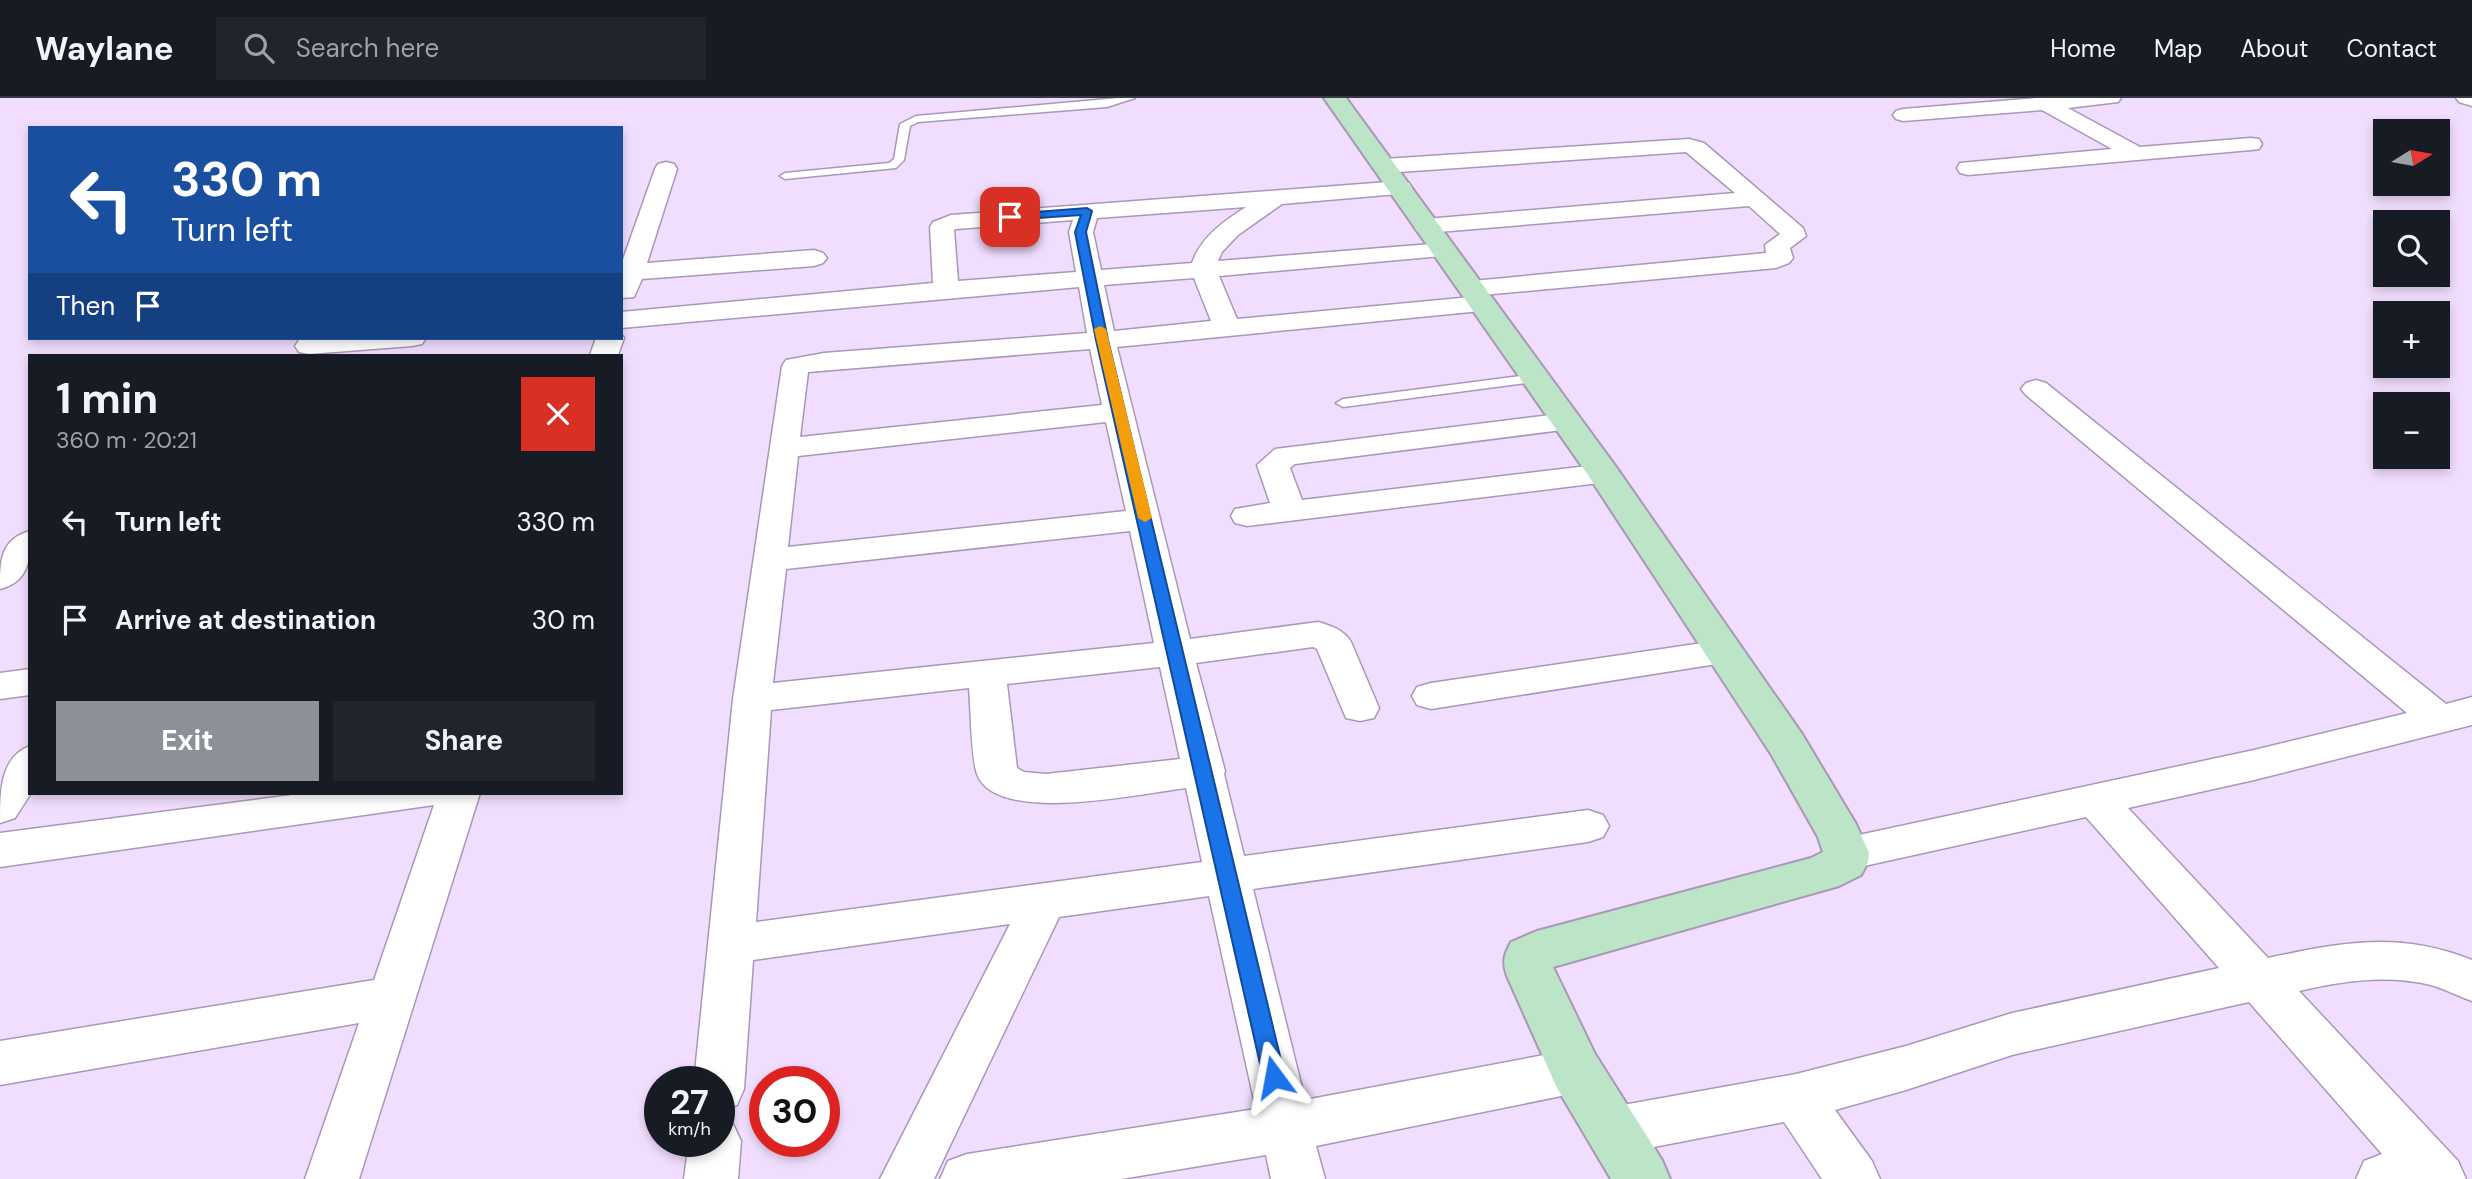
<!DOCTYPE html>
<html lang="en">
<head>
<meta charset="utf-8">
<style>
	body { margin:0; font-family:"DM Sans",sans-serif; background:#20242c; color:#f1f3f6; height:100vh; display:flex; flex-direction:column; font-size:26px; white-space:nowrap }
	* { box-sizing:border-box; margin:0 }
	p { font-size:23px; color:#9ea1a6 }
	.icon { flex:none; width:38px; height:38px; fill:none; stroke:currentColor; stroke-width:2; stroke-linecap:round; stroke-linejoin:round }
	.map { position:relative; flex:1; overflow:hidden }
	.panel { position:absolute; left:28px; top:256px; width:595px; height:441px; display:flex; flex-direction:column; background:#171b24; border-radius:0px; box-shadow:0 4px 10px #0003 }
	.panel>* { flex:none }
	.guide { position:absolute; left:28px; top:28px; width:595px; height:214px; border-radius:0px; box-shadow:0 4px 10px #0003; background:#1a4fa0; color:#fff; overflow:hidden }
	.needle { width:46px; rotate:79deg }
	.tools { position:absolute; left:2373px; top:21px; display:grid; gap:14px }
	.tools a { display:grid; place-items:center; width:77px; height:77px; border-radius:0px; background:#171b24; box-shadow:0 4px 10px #0003; font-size:35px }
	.speed { position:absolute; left:644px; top:968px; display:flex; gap:14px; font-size:35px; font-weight:700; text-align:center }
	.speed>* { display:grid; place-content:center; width:91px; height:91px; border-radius:50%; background:#171b24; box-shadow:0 4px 10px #0003; line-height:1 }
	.speed small { font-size:18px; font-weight:400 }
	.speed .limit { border:10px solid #d22; background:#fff; color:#111 }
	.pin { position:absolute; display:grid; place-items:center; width:60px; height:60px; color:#fff; margin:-30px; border-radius:14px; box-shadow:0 4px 10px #0006 }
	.me { position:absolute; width:77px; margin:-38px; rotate:347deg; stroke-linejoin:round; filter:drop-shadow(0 0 5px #0008) }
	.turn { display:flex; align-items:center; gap:24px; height:147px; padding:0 28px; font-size:32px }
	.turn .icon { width:91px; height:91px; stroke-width:2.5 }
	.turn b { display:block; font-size:49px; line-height:60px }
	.then { display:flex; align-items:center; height:66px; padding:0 28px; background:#0003; gap:14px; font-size:26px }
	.round { display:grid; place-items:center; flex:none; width:74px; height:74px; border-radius:0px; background:#20242c }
	.overview { display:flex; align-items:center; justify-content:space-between; height:119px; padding:0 28px }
	h1 { font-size:42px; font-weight:700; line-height:52px }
	.action { display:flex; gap:14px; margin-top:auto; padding:14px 28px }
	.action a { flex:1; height:80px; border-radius:0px; background:#8c9099; color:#fff; font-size:28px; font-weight:700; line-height:80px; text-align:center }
	.action a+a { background:#20242c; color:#f1f3f6 }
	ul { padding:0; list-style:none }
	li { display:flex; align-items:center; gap:21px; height:98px; padding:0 28px }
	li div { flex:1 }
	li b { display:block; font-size:26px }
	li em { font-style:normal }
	header { display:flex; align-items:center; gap:42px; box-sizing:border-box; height:98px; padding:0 35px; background:#171b24; border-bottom:2px solid #363941 }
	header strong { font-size:33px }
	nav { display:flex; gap:38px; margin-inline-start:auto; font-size:24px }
	.search { width:490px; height:63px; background:#20242c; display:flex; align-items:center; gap:18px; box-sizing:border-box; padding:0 24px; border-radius:0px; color:#9ea1a6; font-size:26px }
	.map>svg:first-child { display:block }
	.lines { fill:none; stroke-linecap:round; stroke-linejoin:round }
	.lane-casing { stroke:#a997b6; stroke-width:3 }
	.street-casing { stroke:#a997b6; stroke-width:3 }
	.secondary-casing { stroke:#a997b6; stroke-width:4 }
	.lane { fill:#fff; fill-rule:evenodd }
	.street { fill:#fff; fill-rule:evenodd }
	.secondary { fill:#bce5c7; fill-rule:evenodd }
	.route { fill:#1a73e8; stroke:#114b97; stroke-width:2 }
	.slow { fill:#f59e0b }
</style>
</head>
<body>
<header>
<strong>Waylane</strong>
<div class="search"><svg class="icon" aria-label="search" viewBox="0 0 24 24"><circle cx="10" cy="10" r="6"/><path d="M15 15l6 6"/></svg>Search here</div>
<nav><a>Home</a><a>Map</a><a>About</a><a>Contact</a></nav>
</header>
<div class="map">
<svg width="2472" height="1081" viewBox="0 0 2472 1081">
	<rect width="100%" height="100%" fill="#f1defe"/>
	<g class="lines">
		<g class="lane-casing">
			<g id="lane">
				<polygon points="1119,0 1135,0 1107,9 918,24 910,28 904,62 896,70 785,81 780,78 785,75 889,65 894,61 900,26 916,18"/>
				<polygon points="1536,276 1541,277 1541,283 1343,309 1336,305 1343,301"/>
			</g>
		</g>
		<g class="street-casing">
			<g id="street">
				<polygon points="2036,0 2121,0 2118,4 2068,10 2140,49 2251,40 2259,41 2262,46 2259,51 2251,52 1968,77 1960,75 1957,70 1960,65 2112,51 2042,12 1903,23 1896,21 1893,17 1896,13 1903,11"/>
				<polygon points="2456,0 2472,0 2472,8 2459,4"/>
				<polygon points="1689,41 1704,45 1803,130 1806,138 1790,150 1793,160 1789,165 1776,170 1471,198 1462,196 1458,190 1462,184 1766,155 1765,147 1780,136 1749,108 1426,135 1417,133 1414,128 1417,123 1426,121 1735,95 1686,54 1384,75 1376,73 1373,68 1376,63 1384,61"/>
				<polygon points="666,64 674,66 677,71 647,165 814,152 823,155 827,160 823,165 814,168 642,181 634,199 621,200 621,167 655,71 658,66"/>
				<path d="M1401 83 1409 85 1412 90 1409 95 1282 106 1238 137 1222 154 1218 163 1444 145 1453 147 1456 152 1453 157 1219 178 1237 221 1482 198 1491 200 1495 206 1491 212 1117 249 1190 541 1318 524C1332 528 1344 532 1351 544L1379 610 1374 620 1360 623 1346 620 1317 551 1313 549 1196 565 1225 673 1224 676 1244 758 1588 712 1603 717 1609 728 1603 739 1588 744 1253 791 1305 1002 1576 951 1594 957 1601 973 1594 989 1576 995 1316 1048 1325 1081H1271L1266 1057 1121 1081H940L948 1063 967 1056 1256 1011 1209 798 1059 819 934 1081H880L1010 826 753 862 744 991 737 1007 719 1014V984H694L733 601 782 268 786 262 824 255 1087 235 1079 189 621 230V214L933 185 930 129 933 124 951 117ZM1246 109C1224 123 1201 139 1192 165L1101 172 1093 134 1097 120ZM1073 122 1069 134 1076 174 958 183 954 132 956 131ZM1194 180 1211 223 1114 233 1104 187ZM1090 251 1102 307 800 339 808 274ZM1106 324 1126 413 788 449 798 358ZM1130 433 1154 545 773 585 786 471ZM1160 569 1180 661 1046 676 1024 674 1017 670 1007 586ZM969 590C971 611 971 659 977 676 996 728 1143 695 1186 690L1202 764 756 824 771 612Z"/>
				<polygon points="621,236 624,240 618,257 590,257 596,240 621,240"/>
				<polygon points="309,240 426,240 422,246 412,248 309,256 299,254 295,248 299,242"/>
				<path d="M2036 282 2046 285 2446 606 2472 599V627L2254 682 2128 710 2268 860C2342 844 2400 833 2472 862V903C2458 898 2445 891 2431 887 2387 876 2342 883 2299 893L2458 1063 2466 1081H2356L2364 1063 2382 1056 2249 904 2012 957 1906 992 1835 1012 1872 1063 1880 1081H1822L1784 1024 1612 1057 1594 1050 1586 1033 1594 1016 1612 1009 1796 976 1906 948 2012 915 2219 870 2086 719 1846 772 1831 767 1824 755 1831 743 2254 652 2407 615 2026 297 2021 291 2026 285Z"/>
				<polygon points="1567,315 1578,318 1582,324 1578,330 1295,366 1290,370 1302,402 1604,366 1615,369 1620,376 1615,383 1247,428 1235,425 1231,418 1235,411 1270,405 1257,367 1275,351"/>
				<path d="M30 433C30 459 31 483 0 491 0 464 0 441 30 433Z"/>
				<polygon points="1723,542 1736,545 1742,554 1736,563 1431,611 1417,607 1412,598 1417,589 1431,585"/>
				<polygon points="30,571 30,597 0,601 0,575"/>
				<path d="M30 648 31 695 15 720 0 725C0 694 0 659 30 648Z"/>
				<polygon points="307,695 480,695 359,1081 305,1081 359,925 0,987 0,943 374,882 434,707 0,769 0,735"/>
				<polygon points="719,1020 733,1026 741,1043 738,1081 684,1081 689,1043 719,1043"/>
			</g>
		</g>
		<g class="secondary-casing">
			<path id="secondary" d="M1324 0H1346L1616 369 1802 636 1856 726 1869 755 1868 764 1861 777 1839 788 1553 869 1595 956 1662 1062 1670 1081H1611L1557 990 1507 878C1502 864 1504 857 1511 844L1537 833 1811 760 1823 754 1818 739 1771 656 1588 377Z"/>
		</g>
		<use href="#lane" class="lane"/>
		<use href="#street" class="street"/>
		<use href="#secondary" class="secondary"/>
	</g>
	<polygon class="route" points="1087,110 1092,113 1086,134 1108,242 1285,979 1282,986 1274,989 1266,986 1263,979 1096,242 1075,134 1081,117 1010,122 1005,119 1010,116"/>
	<polygon class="slow" points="1100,228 1106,231 1152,420 1145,424 1138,420 1094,231"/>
</svg>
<div class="tools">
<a><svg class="needle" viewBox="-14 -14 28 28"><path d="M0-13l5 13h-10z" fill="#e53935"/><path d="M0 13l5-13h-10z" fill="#9ea1a6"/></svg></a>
<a><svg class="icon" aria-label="search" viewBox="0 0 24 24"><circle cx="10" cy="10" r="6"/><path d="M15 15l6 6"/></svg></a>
<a>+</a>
<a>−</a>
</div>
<div class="speed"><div>27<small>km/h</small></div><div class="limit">30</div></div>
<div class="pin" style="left:1010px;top:119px;background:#d93025"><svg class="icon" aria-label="arrive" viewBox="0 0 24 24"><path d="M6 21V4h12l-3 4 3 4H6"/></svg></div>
<svg class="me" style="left:1274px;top:979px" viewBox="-20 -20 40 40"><path d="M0-17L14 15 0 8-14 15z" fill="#1a73e8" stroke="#fff" stroke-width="4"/></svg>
<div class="guide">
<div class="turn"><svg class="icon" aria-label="left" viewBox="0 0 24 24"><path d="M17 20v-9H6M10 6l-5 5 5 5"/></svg><div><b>330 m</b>Turn left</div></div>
<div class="then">Then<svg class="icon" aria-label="arrive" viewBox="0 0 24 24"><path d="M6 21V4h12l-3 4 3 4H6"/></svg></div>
</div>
<section class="panel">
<div class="overview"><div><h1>1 min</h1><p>360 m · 20:21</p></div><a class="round" style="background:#d93025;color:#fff"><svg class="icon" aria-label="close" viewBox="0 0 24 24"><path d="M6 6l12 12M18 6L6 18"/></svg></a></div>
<ul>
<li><svg class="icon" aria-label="left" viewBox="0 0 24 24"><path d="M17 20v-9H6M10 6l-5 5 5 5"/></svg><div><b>Turn left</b></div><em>330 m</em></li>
<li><svg class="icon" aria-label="arrive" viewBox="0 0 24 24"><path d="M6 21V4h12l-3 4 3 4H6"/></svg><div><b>Arrive at destination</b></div><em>30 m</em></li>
</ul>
<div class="action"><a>Exit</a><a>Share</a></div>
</section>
</div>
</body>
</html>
